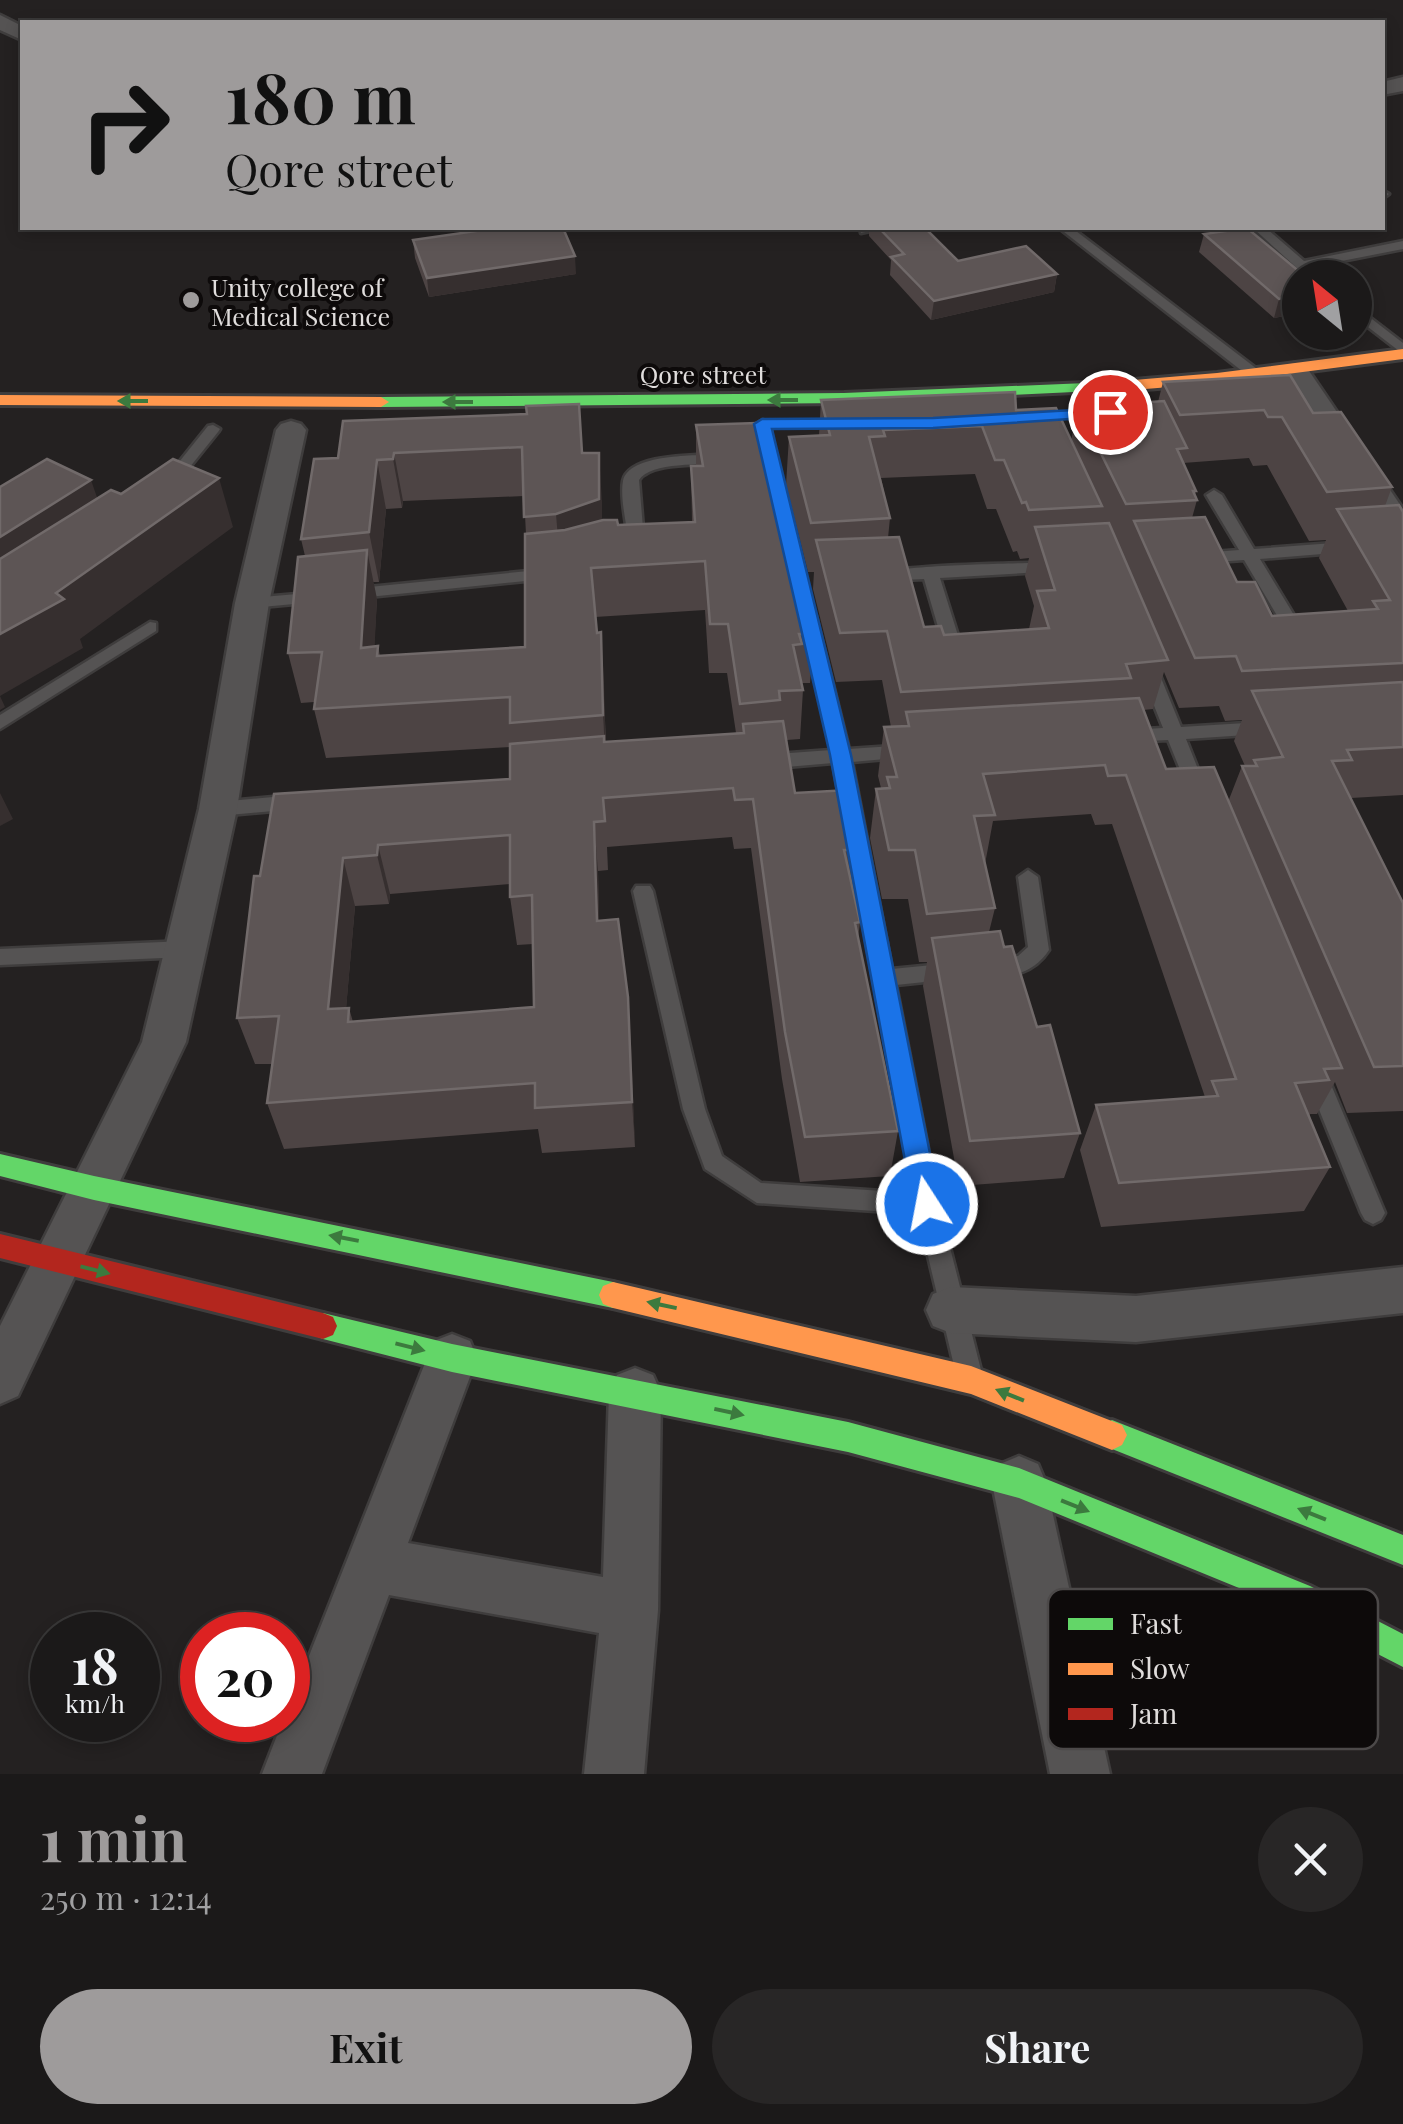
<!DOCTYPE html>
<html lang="en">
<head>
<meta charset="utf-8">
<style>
	body { margin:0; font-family:"Playfair Display",serif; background:#282626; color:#f1f3f6; height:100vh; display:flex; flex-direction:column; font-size:38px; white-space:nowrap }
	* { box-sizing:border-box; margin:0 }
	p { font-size:32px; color:#a0a0a2 }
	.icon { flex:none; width:55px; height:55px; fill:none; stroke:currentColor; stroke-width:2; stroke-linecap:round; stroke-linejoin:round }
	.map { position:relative; height:1774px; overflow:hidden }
	.panel { display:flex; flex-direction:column; background:#1b1919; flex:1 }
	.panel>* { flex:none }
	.banner { position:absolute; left:20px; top:20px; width:1365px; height:210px; border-radius:0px; box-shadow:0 5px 15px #0003,0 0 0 2px #393838; background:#9e9b9b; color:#111; overflow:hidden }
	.needle { width:65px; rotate:330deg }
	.buttons { position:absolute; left:1282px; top:260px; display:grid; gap:20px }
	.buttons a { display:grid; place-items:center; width:90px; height:90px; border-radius:50%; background:#1b1919; box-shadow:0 5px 15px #0003,0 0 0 2px #393838; font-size:50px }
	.speed { position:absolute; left:30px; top:1612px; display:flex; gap:20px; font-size:50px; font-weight:700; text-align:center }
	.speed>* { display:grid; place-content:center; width:130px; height:130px; border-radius:50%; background:#1b1919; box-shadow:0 5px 15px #0003,0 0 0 2px #393838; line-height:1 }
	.speed small { font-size:25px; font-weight:400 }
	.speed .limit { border:15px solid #d22; background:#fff; color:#111 }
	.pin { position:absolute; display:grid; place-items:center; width:85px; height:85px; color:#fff; margin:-42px; border:5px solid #fff; border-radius:50%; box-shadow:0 2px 10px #0007 }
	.me { position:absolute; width:110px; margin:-55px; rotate:349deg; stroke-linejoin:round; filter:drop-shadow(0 0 8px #0008) }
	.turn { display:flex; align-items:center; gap:35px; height:210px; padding:0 40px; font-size:45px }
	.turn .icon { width:130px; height:130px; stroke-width:2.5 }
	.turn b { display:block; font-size:70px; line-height:85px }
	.round { display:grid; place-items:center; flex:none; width:105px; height:105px; border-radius:52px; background:#282626 }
	.head { display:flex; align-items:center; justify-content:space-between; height:170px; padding:0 40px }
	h1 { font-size:60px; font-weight:700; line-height:75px; color:#9e9b9b }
	.action { display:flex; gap:20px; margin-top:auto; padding:20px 40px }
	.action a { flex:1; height:115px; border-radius:60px; background:#9e9b9b; color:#111; font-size:40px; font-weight:700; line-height:115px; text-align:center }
	.action a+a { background:#282626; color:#f1f3f6 }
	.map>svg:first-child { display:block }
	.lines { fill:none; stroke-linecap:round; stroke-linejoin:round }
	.lane-casing { stroke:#3f3d3d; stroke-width:5 }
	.street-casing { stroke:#3f3d3d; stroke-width:5 }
	.fast-casing { stroke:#3f3d3d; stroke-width:6 }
	.slow-casing { stroke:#3f3d3d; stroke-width:6 }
	.jam-casing { stroke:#3f3d3d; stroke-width:6 }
	.lane { fill:#555353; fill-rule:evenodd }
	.street { fill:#555353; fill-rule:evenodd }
	.fast { fill:#63d668; fill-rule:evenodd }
	.slow { fill:#ff974d; fill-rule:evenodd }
	.jam { fill:#b3261e; fill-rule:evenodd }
	.wall { fill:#4d4444; fill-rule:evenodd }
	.shaded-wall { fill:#362f2f }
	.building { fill:#5d5555; stroke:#716a6a; stroke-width:2.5; fill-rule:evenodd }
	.oneway { fill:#3c7a3e }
	.route { fill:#1a73e8; stroke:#114b97; stroke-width:2.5 }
	.poi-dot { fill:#9e9b9b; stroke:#0d0a0a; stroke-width:4 }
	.labels { text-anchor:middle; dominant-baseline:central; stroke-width:8; stroke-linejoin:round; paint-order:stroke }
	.far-poi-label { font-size:25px; fill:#e0dddc; stroke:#0d0a0a; text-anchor:start }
	.far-street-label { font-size:25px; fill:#e0dddc; stroke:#0d0a0a }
	.key { fill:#0d0a0a; stroke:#4c4949; stroke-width:2.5 }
	.key-label { font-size:28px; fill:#e0dddc }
</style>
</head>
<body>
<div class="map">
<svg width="1403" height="1774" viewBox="0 0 1403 1774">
	<rect width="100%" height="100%" fill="#242121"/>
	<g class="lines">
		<g class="lane-casing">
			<g id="lane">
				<polygon points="1382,190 1389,194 1382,199"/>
				<polygon points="860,228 883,228 861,233"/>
				<polygon points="1059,228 1072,228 1261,372 1261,378 1251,378"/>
				<polygon points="1253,228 1266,228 1304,261 1403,241 1403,249 1311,267 1322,278 1308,278"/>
				<polygon points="1355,306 1403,343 1403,354 1355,317"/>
				<polygon points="763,420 770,424 776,462 768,467 760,462 756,424"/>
				<polygon points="213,425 220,429 218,432 173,488 163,488 163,482 208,426"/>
				<path d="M720 454 728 459 725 462C703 466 651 461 639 480L644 540 633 548H621L619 545 628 538C626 521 620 497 623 481 629 453 697 456 720 454Z"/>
				<polygon points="1214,490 1222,495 1254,549 1347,542 1355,547 1347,552 1260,559 1306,635 1303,639 1291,639 1244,560 1201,563 1193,558 1201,553 1239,550 1206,495"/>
				<path d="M1053 562 1059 563V571L940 578 966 661 957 667 948 661 924 579 882 581 874 576C890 564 1023 564 1053 562Z"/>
				<polygon points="549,569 557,574 555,578 349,599 341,594 349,589"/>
				<polygon points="320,592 326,593 326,601 252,608 244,603 252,598"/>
				<polygon points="808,611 816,616 849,749 908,745 917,751 908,757 852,762 892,969 953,963 960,965 963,971 960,977 953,979 896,985 939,1204 981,1370 977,1379 968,1382 959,1379 955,1370 918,1214 757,1203 705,1169 683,1109 633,891 636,886 650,886 653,891 705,1109 722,1156 761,1183 913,1193 833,763 763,769 754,762 763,755 831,750 800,616"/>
				<polygon points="150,622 156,623 156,631 0,729 0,715"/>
				<polygon points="1148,662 1157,668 1181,727 1262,722 1271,728 1262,734 1186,739 1208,794 1206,799 1192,799 1168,740 1127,742 1118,736 1127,730 1163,728 1139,668"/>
				<polygon points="295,795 305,802 295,809 218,816 208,809 218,802"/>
				<path d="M1028 870 1038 877 1049 950C1035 972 1010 980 985 974L982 968 985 962 1018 956 1028 947 1018 877Z"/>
				<polygon points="186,941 193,943 196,949 193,955 186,957 0,965 0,949"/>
				<polygon points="1316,1066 1324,1068 1327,1075 1385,1213 1381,1220 1373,1224 1365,1220 1361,1213 1305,1075 1308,1068"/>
			</g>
		</g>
		<g class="street-casing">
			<g id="street">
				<polygon points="0,15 22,26 22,40 0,30"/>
				<polygon points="1403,77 1403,91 1382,95 1382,82"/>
				<polygon points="1295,363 1305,365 1403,509 1403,543 1392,540 1281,371 1285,365"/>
				<polygon points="291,421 301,424 306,430 269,603 237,809 186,1042 18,1396 0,1404 0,1326 142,1042 199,809 235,603 276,430 281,424"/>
				<polygon points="1403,1267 1403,1313 1136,1342 951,1333 933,1326 926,1310 933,1294 951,1287 1136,1296"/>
				<polygon points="452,1334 470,1341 477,1358 408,1543 603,1577 609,1393 617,1375 635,1368 653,1375 661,1393 658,1610 644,1774 584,1774 599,1633 389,1595 322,1774 262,1774 283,1720 288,1720 288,1709 427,1358 434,1341"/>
				<polygon points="1019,1456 1038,1464 1046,1483 1110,1774 1050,1774 992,1483 1000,1464"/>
			</g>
		</g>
		<g class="fast-casing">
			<g id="fast">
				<polygon points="1110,382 1118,387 1116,390 844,403 381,407 373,402 381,397 844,393"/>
				<polygon points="0,1154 94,1176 613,1282 623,1286 627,1295 623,1304 613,1308 94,1200 0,1176"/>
				<polygon points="323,1313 452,1344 848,1422 1019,1468 1310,1586 1403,1634 1403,1667 1288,1608 1019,1498 848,1452 452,1372 323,1339 313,1335 309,1326 313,1317"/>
				<polygon points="1112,1420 1403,1535 1403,1565 1102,1445 1097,1435 1102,1425"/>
			</g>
		</g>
		<g class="slow-casing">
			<g id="slow">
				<polygon points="1403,349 1403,359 1217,383 1110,392 1102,387 1110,382 1217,373"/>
				<polygon points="0,395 381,397 389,402 381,407 0,405"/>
				<polygon points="613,1282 971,1366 1122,1425 1127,1435 1122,1445 1112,1450 971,1394 613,1308 603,1304 599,1295 603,1286"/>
			</g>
		</g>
		<g class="jam-casing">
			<polygon id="jam" points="0,1234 323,1313 333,1317 337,1326 333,1335 323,1339 0,1258"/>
		</g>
		<use href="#lane" class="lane"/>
		<use href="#street" class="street"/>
		<use href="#fast" class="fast"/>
		<use href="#slow" class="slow"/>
		<use href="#jam" class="jam"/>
	</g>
	<g class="wall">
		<polygon points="471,228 563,228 576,274 429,297 415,258 413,240 472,231"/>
		<polygon points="869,228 925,228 958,261 1057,274 1054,292 931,320 890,275 891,260 869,236"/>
		<polygon points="1204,234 1300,278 1300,313 1274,318 1199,252"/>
		<path d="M1163 382 1313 413 1392 487 1385 506 1403 512V795L1351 798 1403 903V1111L1347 1113 1335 1082 1317 1114H1310L1309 1117 1330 1167 1304 1211 1101 1227 1080 1150 1096 1105 1205 1097 1112 824 1095 825 1091 814 993 821 985 864 995 908 989 932 1004 947 1080 1133 1064 1178 959 1186 923 986 927 962H919L908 899H882L870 838 876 789 881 788 878 776 884 727H891L882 680 836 682 813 589 814 572H808L786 485 789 437 819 435 821 400 1016 410 1071 441 1078 407 1158 402ZM1249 458 1253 466 1267 465 1309 541 1326 540 1319 558 1348 611 1272 616 1237 582 1192 518 1197 500 1195 495 1196 491 1183 463ZM975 474 987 509H996L1013 552 1017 551 1020 559 1029 558 1025 576 1034 606 1029 629 944 635 924 627 888 538 890 518 881 478ZM1164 672 1179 708 1219 706 1225 721 1242 720 1234 741 1245 766H1242L1228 802 1166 769 1143 710 1153 709Z"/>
		<path d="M343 421 583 453 602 502V520L618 525 692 522 691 466H696V425L760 438 814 634 810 683H801L803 690 800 739 787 740 795 793 860 850 855 897 860 922 858 939 898 1131 890 1176 800 1182 782 1079 751 848 734 849 732 837 607 847 608 870 598 871 599 921 628 997 635 1147 542 1153 538 1129 284 1149 267 1103 272 1064H255L237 1018 260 876 510 779V747L326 758 314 709V702L301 703 288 653 305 556 301 539 338 458ZM524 496 526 534 525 647 380 656 378 646 374 647 377 599 373 582H379L386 509 402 508 403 501ZM705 610 709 673H727L736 733 606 742 601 632 597 633 595 617ZM510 884V897L517 945 533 944 534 1007 353 1022 349 1008H346L355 906 389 904 390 894Z"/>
	</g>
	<g class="shaded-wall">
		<polygon points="575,256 576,274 429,297 427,278"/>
		<polygon points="1057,274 1054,292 931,320 934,301"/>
		<polygon points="1300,296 1300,313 1274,318 1279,299"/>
		<polygon points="394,453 403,501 402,508 393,459"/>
		<polygon points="599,453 602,502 602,548 560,563 556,514"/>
		<polygon points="377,460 386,509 379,582 369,532"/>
		<polygon points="219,478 233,527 80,639 83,648 0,696 5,707 0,710 0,634"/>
		<polygon points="91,480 108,529 0,584 0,537"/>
		<polygon points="367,550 377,599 372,697 361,648"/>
		<polygon points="601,632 604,682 606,765 603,715"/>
		<polygon points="0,793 13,819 0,826"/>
		<polygon points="594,822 598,871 600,969 597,921"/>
		<polygon points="378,845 390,894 389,904 377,855"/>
		<polygon points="343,858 355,906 342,1056 328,1009"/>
		<polygon points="628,997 631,1044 635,1147 632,1102"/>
	</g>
	<g class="building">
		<polygon points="475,228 563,228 575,256 427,278 413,240 476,231"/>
		<polygon points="879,228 925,228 958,261 1026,246 1057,274 934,301 891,257 904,254"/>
		<polygon points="1247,228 1307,278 1300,278 1300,296 1279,299 1204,234"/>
		<polygon points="1290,375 1313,413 1341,412 1392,487 1327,492 1282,417 1268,417 1264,410 1180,415 1163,382"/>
		<polygon points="1015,392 1016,410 1056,408 1102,506 1029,510 1026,502 1022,503 1004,460 995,460 982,426 883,430 885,436 869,437 890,518 811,523 789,437 830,435 821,400"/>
		<polygon points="1164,401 1187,448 1177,449 1196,491 1193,491 1197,500 1126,504 1078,407"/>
		<polygon points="579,404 582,453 599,453 599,499 556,514 524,517 522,447 394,453 393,459 377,460 369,532 301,539 314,459 338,458 343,421 527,414 526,406"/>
		<polygon points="757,423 760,438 765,438 814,634 799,634 802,644 793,645 803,690 779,691 780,700 740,704 728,624 710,624 705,561 591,568 597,633 601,632 603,715 510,723 510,697 314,709 322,652 288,653 298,557 367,550 361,648 378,646 377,656 525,647 525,534 565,530 603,520 617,520 618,525 695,522 691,466 703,466 696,425"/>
		<polygon points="47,459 91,480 0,537 0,487"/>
		<polygon points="173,459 219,478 56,593 64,599 0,634 0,559 111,490 121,494"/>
		<polygon points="1399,505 1403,512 1403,663 1242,671 1236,656 1195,658 1134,521 1205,517 1237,582 1255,582 1272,616 1378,609 1373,601 1390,600 1337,509"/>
		<polygon points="1109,523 1168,660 1126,664 1131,678 901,692 887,631 840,633 816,540 899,537 924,627 941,626 944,635 1049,628 1037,591 1055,590 1035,527"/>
		<polygon points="1403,682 1403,747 1347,750 1352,760 1332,761 1403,903 1403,1066 1374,1067 1242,766 1257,766 1254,760 1283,757 1252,691"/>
		<polygon points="1139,698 1166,769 1214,767 1342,1068 1324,1069 1329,1080 1295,1083 1330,1167 1119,1183 1096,1105 1218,1096 1212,1081 1236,1079 1126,775 1108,776 1105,765 983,774 995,815 974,816 995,908 927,914 915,850 889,850 876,789 890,788 887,777 897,777 884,727 909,726 906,712"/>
		<path d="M783 721 795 793 849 790 860 850H844L860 922 855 923 898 1131 805 1137 785 1032 753 799 735 800 733 788 603 798 605 821 594 822 597 921 618 919 628 997 632 1102 535 1108V1083L267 1103 279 1016 237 1018 254 876H260L274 794 510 779V744L604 736V742L744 733 743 724ZM510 835V897L532 895 534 1007 348 1022 349 1008 328 1009 343 858 377 855 378 845Z"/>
		<polygon points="1000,931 1004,947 1012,946 1037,1027 1050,1025 1080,1133 970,1141 932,938"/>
	</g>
	<defs><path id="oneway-solid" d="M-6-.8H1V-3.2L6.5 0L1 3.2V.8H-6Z" transform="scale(2.5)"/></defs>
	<g class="oneway">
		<use href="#oneway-solid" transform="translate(783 400) rotate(180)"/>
		<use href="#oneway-solid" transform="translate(133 401) rotate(-180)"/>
		<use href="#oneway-solid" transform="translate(458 402) rotate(180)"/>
		<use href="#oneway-solid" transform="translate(344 1238) rotate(-169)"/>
		<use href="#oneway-solid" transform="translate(95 1270) rotate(14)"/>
		<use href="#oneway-solid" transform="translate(662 1305) rotate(-168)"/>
		<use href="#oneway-solid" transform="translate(410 1347) rotate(14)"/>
		<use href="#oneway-solid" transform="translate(1010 1395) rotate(-158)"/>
		<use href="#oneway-solid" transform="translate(729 1412) rotate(12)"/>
		<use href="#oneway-solid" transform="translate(1075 1506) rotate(22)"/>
		<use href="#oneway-solid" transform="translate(1312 1514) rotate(-158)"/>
	</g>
	<polygon class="route" points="1110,408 1115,409 1115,416 933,428 772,429 851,755 940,1204 936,1212 927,1216 917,1212 913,1204 830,755 754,424 762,419 933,418"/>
	<circle class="poi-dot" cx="191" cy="300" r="10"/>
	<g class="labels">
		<g class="far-poi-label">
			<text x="211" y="286">Unity college of<tspan x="211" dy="29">Medical Science</tspan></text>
		</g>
		<g class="far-street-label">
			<text x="703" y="373">Qore street</text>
		</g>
	</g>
	<rect x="1048" y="1589" width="330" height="160" rx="15" class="key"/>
	<rect x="1068" y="1618" width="45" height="12" fill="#63d668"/>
	<rect x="1068" y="1663" width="45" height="12" fill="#ff974d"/>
	<rect x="1068" y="1708" width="45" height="12" fill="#b3261e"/>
	<g class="key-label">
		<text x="1130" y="1634">Fast</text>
		<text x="1130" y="1679">Slow</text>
		<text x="1130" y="1724">Jam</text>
	</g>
</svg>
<div class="buttons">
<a><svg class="needle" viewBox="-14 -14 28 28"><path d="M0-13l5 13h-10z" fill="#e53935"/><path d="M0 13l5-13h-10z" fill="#a0a0a2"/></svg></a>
</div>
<div class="speed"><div>18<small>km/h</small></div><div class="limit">20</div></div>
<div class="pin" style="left:1110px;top:412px;background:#d93025"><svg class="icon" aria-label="arrive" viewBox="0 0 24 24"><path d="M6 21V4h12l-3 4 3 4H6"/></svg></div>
<svg class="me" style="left:927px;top:1204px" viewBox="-20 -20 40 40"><circle r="17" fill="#1a73e8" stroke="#fff" stroke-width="3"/><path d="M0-11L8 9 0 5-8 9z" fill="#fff"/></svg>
<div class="banner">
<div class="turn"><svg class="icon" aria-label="right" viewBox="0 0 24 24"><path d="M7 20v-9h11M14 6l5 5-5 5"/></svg><div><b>180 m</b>Qore street</div></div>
</div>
</div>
<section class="panel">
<div class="head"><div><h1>1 min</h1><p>250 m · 12:14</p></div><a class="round"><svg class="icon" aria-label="close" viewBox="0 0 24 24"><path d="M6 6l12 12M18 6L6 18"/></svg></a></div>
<div class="action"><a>Exit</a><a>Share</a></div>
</section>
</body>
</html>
